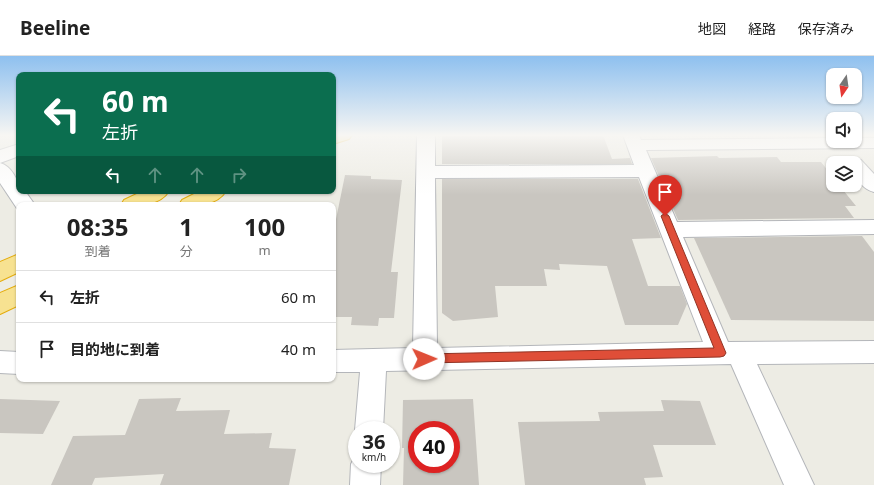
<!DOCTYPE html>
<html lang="ja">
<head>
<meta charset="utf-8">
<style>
	body { margin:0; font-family:"Noto Sans","Noto Sans JP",sans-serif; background:#f6f6f6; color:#222; height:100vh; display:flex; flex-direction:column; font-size:15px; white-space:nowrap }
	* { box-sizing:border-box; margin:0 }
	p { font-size:13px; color:#767676 }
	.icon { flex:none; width:22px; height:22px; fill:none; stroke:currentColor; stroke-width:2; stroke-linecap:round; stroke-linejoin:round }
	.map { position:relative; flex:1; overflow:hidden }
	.details { position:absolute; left:16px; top:146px; width:320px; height:180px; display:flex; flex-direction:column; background:#fff; border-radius:8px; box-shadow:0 1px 3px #0004 }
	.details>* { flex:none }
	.top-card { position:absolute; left:16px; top:16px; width:320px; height:122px; border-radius:8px; box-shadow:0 1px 3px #0004; background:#0b6e4f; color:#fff; overflow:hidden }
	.needle { width:26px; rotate:193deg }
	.controls { position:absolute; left:826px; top:12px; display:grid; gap:8px }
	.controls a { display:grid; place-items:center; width:36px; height:36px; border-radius:8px; background:#fff; box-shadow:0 1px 3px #0004; font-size:20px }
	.speed { position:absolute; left:348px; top:365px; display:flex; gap:8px; font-size:20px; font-weight:700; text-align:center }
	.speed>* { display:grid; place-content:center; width:52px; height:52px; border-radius:50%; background:#fff; box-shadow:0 1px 3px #0004; line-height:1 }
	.speed small { font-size:10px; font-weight:400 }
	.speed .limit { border:6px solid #d22; background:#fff; color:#111 }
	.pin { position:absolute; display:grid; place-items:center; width:34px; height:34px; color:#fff; margin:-41px -17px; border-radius:50% 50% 50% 0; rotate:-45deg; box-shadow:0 0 4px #0007 }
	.pin .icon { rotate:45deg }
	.me { position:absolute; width:44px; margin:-22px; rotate:89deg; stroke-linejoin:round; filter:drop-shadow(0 0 3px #0008) }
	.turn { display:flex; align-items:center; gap:14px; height:84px; padding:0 20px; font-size:18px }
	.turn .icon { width:52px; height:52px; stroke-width:2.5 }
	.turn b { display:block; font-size:28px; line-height:34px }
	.lanes { display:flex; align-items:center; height:38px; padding:0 20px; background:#0003; justify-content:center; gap:20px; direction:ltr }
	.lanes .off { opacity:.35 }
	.eta { display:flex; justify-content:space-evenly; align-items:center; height:68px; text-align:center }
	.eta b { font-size:24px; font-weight:700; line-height:28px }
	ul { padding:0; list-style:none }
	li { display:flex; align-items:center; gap:12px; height:52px; padding:0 20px; border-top:1px solid #e0e0e0 }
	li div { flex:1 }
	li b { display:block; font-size:15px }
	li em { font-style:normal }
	header { display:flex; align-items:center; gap:24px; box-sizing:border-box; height:56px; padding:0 20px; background:#fff; border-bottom:1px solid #e0e0e0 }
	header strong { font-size:19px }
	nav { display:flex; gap:22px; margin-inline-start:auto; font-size:14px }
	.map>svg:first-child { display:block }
	.building { fill:#c9c6c0; fill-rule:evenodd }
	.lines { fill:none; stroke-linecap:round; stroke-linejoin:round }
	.minor-casing { stroke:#b4b6ba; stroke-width:2 }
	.highway-casing { stroke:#e4ac0d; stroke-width:2 }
	.minor { fill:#fff; fill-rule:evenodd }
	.highway { fill:#f7e291; fill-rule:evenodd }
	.route { fill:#df4e38; stroke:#913324 }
</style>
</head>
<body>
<header>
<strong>Beeline</strong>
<nav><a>地図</a><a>経路</a><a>保存済み</a></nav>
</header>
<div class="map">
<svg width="874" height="429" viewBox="0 0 874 429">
	<rect width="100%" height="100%" fill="#edece4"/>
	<g class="building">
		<polygon points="442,79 603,79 612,103 630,102 632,108 442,108"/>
		<polygon points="717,100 719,102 777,101 781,106 821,106 833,121 833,129 839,129 856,150 845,150 854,162 678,164 651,102"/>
		<polygon points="345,119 371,120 371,123 402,124 391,216 398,216 394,262 379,262 378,270 351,269 352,261 333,261 333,178"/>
		<polygon points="442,123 638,123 661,182 632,183 648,230 680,230 687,248 678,269 625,269 607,210 559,208 560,214 544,213 547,230 495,230 498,261 453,265 442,257"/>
		<polygon points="862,180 874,196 874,265 731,264 694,182"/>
		<polygon points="181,342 176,355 230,354 224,378 272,377 269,392 296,393 289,429 160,429 164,418 95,422 92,429 51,429 73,380 125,379 139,343"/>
		<polygon points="0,343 60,345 43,378 0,377"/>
		<path d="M473 343 479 429H403L404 392H402L403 344ZM417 374H451V408H417Z"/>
		<polygon points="661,344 700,345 716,389 653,389 663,421 644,422 646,429 525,429 518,366 600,365 598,356 664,355"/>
	</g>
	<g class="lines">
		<g class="minor-casing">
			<g id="minor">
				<path d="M417 79H435V110L634 109 623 79H639L641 84 833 82V85H855V82H874V92L646 94 677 166 874 164V178L683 181 728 286 874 285V307L757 308 814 429H784L731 308 386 315 383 374H357V379L355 374 360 316H333V294L413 292ZM639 121 703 286 437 292 435 122Z"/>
				<polygon points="19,88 19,100 0,107 0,94"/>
				<path d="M855 102 861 104 874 118V136C860 132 855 121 855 107H847L849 104Z"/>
				<path d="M0 107C11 110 19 124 19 135H25L35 149H19L18 154 0 127Z"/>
				<polygon points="0,295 19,296 19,318 0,317"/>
				<polygon points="357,397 357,408 381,408 380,429 350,429 351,408"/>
			</g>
		</g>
		<g class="highway-casing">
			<g id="highway">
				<polygon points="333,79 352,79 349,83 333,88"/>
				<path d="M143 135H169C159 151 137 149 121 149L124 144Z"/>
				<path d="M200 135H226C216 151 195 149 179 149L182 144Z"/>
				<polygon points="19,198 19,216 0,225 0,206"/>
				<polygon points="19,229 19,249 0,258 0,237"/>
			</g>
		</g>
		<use href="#minor" class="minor"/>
		<use href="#highway" class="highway"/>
	</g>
	<linearGradient id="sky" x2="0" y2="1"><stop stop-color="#8ec0ef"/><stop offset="0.57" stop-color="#f7f6f3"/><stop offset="1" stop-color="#f7f6f3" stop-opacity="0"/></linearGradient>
	<rect width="874" height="139" fill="url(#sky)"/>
	<polygon class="route" points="665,157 669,160 726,297 724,300 720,301 424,307 421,306 419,303 421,299 424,298 714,292 661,160"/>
</svg>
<div class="controls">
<a><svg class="needle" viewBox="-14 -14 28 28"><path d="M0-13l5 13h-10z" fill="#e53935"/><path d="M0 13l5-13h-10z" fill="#767676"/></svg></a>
<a><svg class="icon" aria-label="sound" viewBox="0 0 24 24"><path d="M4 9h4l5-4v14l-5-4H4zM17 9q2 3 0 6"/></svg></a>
<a><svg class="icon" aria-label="layers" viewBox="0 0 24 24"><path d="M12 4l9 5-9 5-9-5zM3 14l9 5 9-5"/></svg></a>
</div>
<div class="speed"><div>36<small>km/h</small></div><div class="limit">40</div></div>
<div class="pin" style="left:665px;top:160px;background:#d93025"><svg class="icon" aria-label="arrive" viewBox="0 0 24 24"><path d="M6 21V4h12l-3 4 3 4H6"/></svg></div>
<svg class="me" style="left:424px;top:303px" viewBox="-20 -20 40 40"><circle r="19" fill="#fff"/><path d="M0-13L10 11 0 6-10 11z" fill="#df4e38"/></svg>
<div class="top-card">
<div class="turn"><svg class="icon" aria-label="left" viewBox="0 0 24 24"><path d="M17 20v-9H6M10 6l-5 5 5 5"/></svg><div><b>60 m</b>左折</div></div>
<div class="lanes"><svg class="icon" aria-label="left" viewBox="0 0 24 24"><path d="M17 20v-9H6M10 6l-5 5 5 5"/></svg><svg class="icon off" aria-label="ahead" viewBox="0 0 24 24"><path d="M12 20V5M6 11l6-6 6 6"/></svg><svg class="icon off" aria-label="ahead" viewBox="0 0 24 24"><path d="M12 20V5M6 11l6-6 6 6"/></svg><svg class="icon off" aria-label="right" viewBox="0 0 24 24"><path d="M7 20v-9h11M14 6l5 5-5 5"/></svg></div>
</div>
<section class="details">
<div class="eta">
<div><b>08:35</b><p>到着</p></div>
<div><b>1</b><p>分</p></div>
<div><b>100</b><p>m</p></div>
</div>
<ul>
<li><svg class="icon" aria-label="left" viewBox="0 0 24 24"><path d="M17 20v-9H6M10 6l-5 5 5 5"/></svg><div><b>左折</b></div><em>60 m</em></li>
<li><svg class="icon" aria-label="arrive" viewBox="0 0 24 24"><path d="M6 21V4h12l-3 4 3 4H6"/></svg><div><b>目的地に到着</b></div><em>40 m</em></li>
</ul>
</section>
</div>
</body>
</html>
